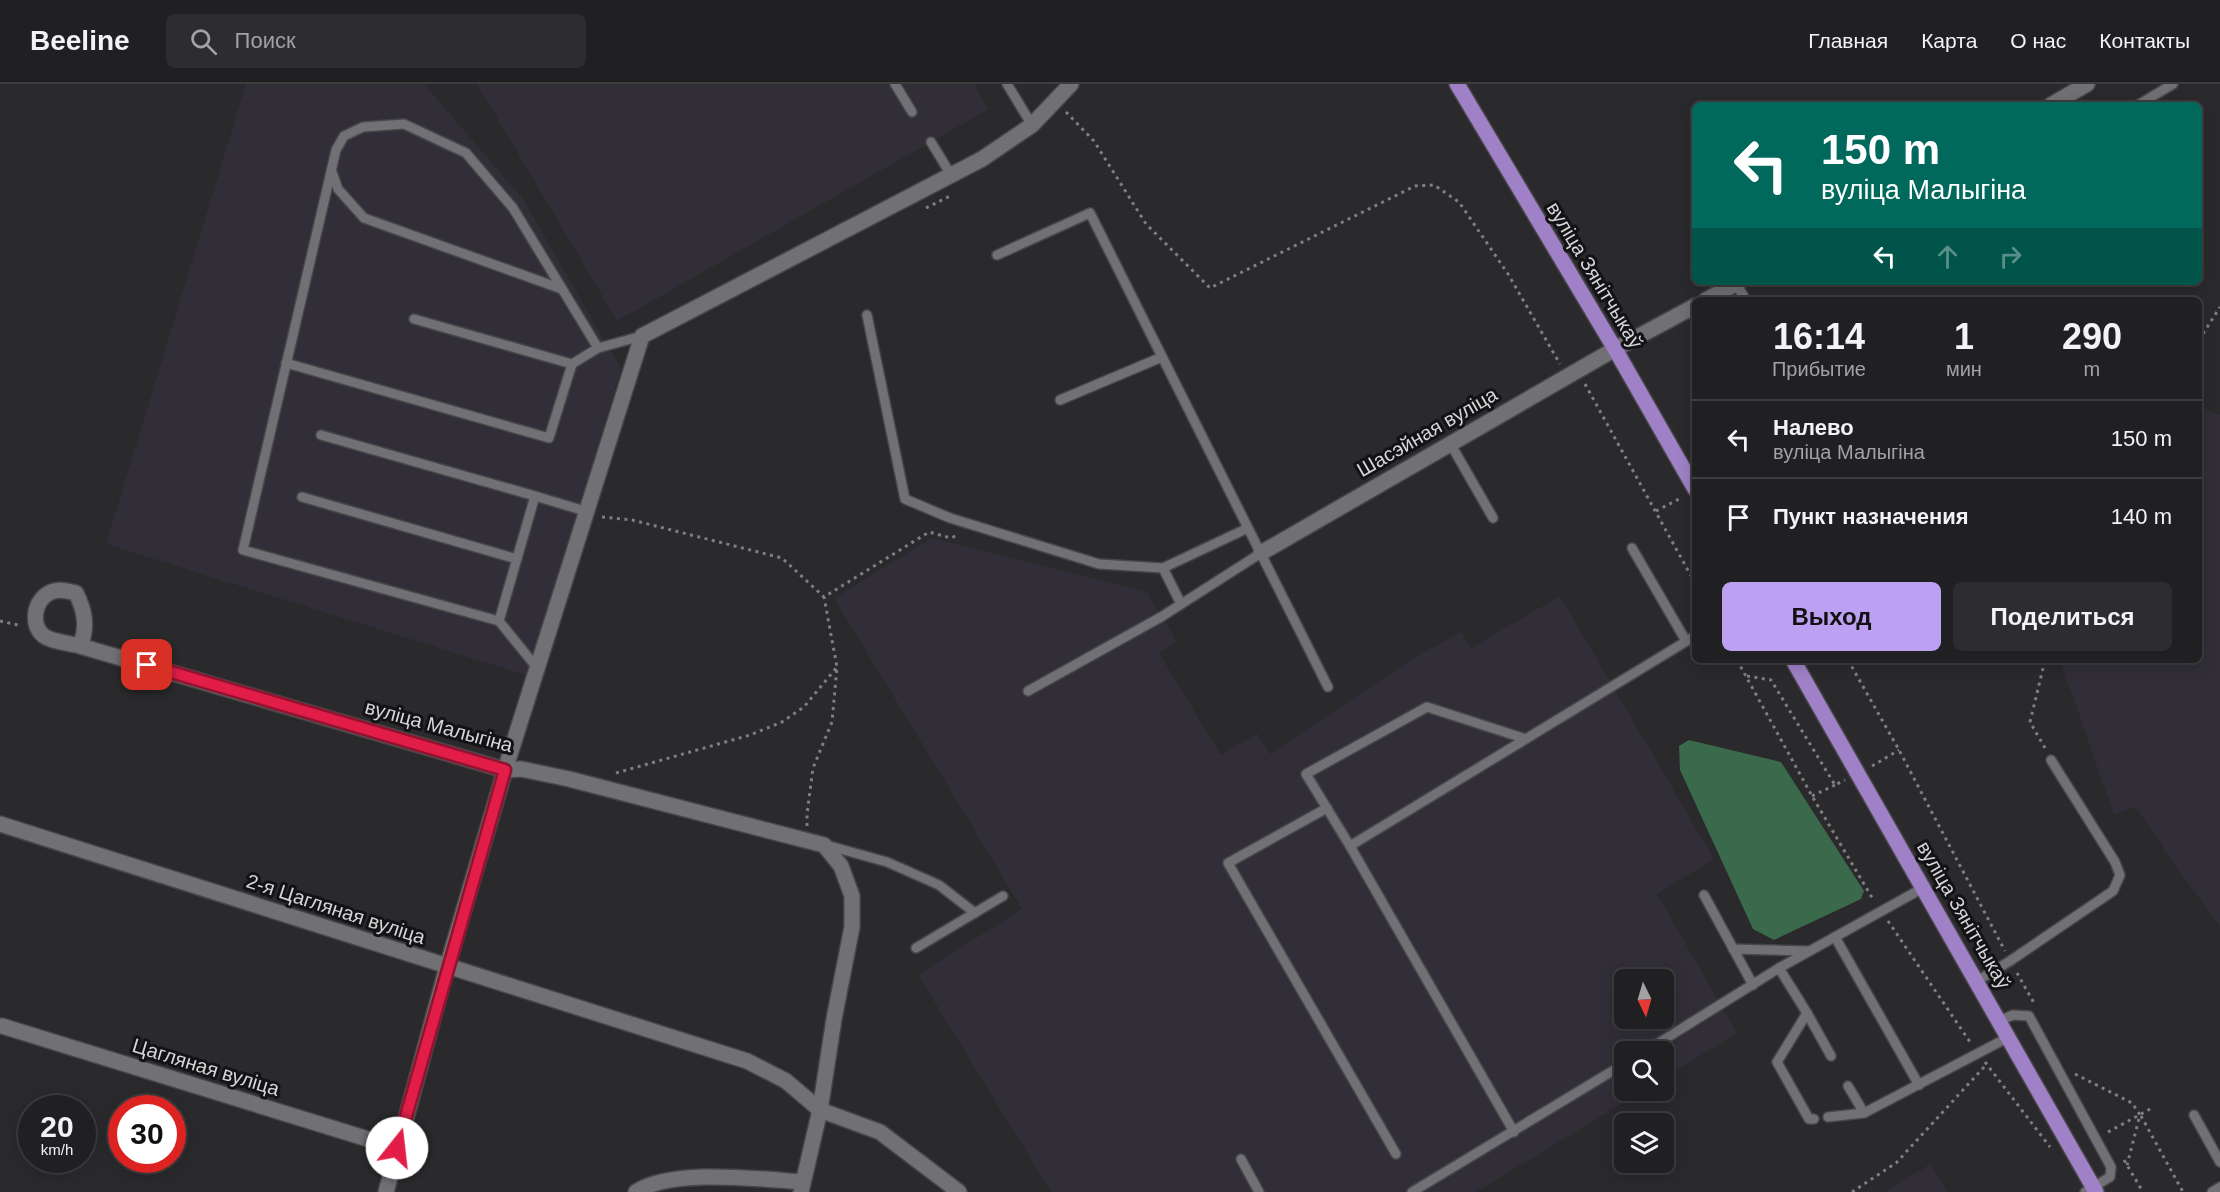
<!DOCTYPE html>
<html lang="ru">
<head>
<meta charset="utf-8">
<style>
	body { margin:0; font-family:Helvetica,sans-serif; background:#2d2c2e; color:#f1f3f6; height:100vh; display:flex; flex-direction:column; font-size:22px; white-space:nowrap }
	* { box-sizing:border-box; margin:0 }
	p { font-size:20px; color:#a2a2a5 }
	.icon { flex:none; width:33px; height:33px; fill:none; stroke:currentColor; stroke-width:2; stroke-linecap:round; stroke-linejoin:round }
	.map { position:relative; flex:1; overflow:hidden }
	.panel { position:absolute; left:1692px; top:213px; width:510px; height:366px; display:flex; flex-direction:column; background:#201f21; border-radius:9px; box-shadow:0 3px 15px #0003,0 0 0 2px #3d3d3f }
	.panel>* { flex:none }
	.banner { position:absolute; left:1692px; top:18px; width:510px; height:183px; border-radius:9px; box-shadow:0 3px 15px #0003,0 0 0 2px #3d3d3f; background:#00695c; color:#fff; overflow:hidden }
	.needle { width:39px; rotate:175deg }
	.tools { position:absolute; left:1614px; top:885px; display:grid; gap:12px }
	.tools a { display:grid; place-items:center; width:60px; height:60px; border-radius:9px; background:#201f21; box-shadow:0 3px 15px #0003,0 0 0 2px #3d3d3f; font-size:30px }
	.speed { position:absolute; left:18px; top:1011px; display:flex; gap:12px; font-size:30px; font-weight:700; text-align:center }
	.speed>* { display:grid; place-content:center; width:78px; height:78px; border-radius:50%; background:#201f21; box-shadow:0 3px 15px #0003,0 0 0 2px #3d3d3f; line-height:1 }
	.speed small { font-size:15px; font-weight:400 }
	.speed .limit { border:9px solid #d22; background:#fff; color:#111 }
	.pin { position:absolute; display:grid; place-items:center; width:51px; height:51px; color:#fff; margin:-26px; border-radius:12px; box-shadow:0 3px 9px #0006 }
	.me { position:absolute; width:66px; margin:-33px; rotate:16deg; stroke-linejoin:round; filter:drop-shadow(0 0 4px #0008) }
	.turn { display:flex; align-items:center; gap:21px; height:126px; padding:0 30px; font-size:27px }
	.turn .icon { width:78px; height:78px; stroke-width:2.5 }
	.turn b { display:block; font-size:42px; line-height:51px }
	.lanes { display:flex; align-items:center; height:57px; padding:0 30px; background:#0003; justify-content:center; gap:30px; direction:ltr }
	.lanes .off { opacity:.35 }
	.eta { display:flex; justify-content:space-evenly; align-items:center; height:102px; text-align:center }
	.eta b { font-size:36px; font-weight:700; line-height:42px }
	.action { display:flex; gap:12px; margin-top:auto; padding:12px 30px }
	.action a { flex:1; height:69px; border-radius:9px; background:#bca0f2; color:#111; font-size:24px; font-weight:700; line-height:69px; text-align:center }
	.action a+a { background:#2d2c2e; color:#f1f3f6 }
	ul { padding:0; list-style:none }
	li { display:flex; align-items:center; gap:18px; height:78px; padding:0 30px; border-top:2px solid #3d3d3f }
	li div { flex:1 }
	li b { display:block; font-size:22px }
	li em { font-style:normal }
	header { display:flex; align-items:center; gap:36px; box-sizing:border-box; height:84px; padding:0 30px; background:#201f21; border-bottom:2px solid #3d3d3f }
	header strong { font-size:28px }
	nav { display:flex; gap:33px; margin-inline-start:auto; font-size:21px }
	.search { width:420px; height:54px; background:#2d2c2e; display:flex; align-items:center; gap:15px; box-sizing:border-box; padding:0 21px; border-radius:9px; color:#a2a2a5; font-size:22px }
	.map>svg:first-child { display:block }
	.built { fill:#312e37; fill-rule:evenodd }
	.forest { fill:#3b694b }
	.lines { fill:none; stroke-linecap:round; stroke-linejoin:round }
	.service-casing { stroke:#464547; stroke-width:12 }
	.minor-casing { stroke:#464547; stroke-width:18 }
	.tertiary-casing { stroke:#464547; stroke-width:18 }
	.primary-casing { stroke:#464547; stroke-width:18 }
	.path { stroke:#7f7e80; stroke-width:3; stroke-dasharray:3 4.5; stroke-linecap:butt }
	.service { stroke:#717074; stroke-width:9 }
	.minor { stroke:#717074; stroke-width:15 }
	.tertiary { stroke:#717074; stroke-width:15 }
	.primary { stroke:#a081c7; stroke-width:15 }
	.route-casing { stroke:#92132f; stroke-width:15 }
	.route { stroke:#e11d48; stroke-width:10 }
	.labels { text-anchor:middle; dominant-baseline:central; stroke-width:6; stroke-linejoin:round; paint-order:stroke }
	.street-label { font-size:20px; fill:#d6d5d7; stroke:#131214 }
</style>
</head>
<body>
<header>
<strong>Beeline</strong>
<div class="search"><svg class="icon" aria-label="search" viewBox="0 0 24 24"><circle cx="10" cy="10" r="6"/><path d="M15 15l6 6"/></svg>Поиск</div>
<nav><a>Главная</a><a>Карта</a><a>О нас</a><a>Контакты</a></nav>
</header>
<div class="map">
<svg width="2220" height="1108" viewBox="0 0 2220 1108">
	<rect width="100%" height="100%" fill="#2a292c"/>
	<g class="built">
		<polygon points="246,0 424,0 523,115 621,285 528,592 106,460"/>
		<polygon points="477,0 974,0 989,25 617,237"/>
		<polygon points="2199,322 2220,331 2220,842 2162,764 2164,762 2135,723 2114,731 2060,576 2199,576"/>
		<path d="M932 454 1147 508 1177 558 1159 569 1221 671 1257 649 1270 670 1416 573 1461 548 1471 564 1560 512 1714 775 1657 810 1737 949 1664 994V968H1624V1006L1643 1007 1476 1108H1051L918 891 1022 825 834 514ZM1624 896H1664V934H1624Z"/>
		<polygon points="1930,1080 1947,1108 1886,1108"/>
	</g>
	<polygon class="forest" points="1689,656 1781,678 1864,807 1861,815 1774,856 1753,845 1680,686 1679,662"/>
	<g class="lines">
		<g class="service-casing">
			<g id="service">
				<polyline points="895,0 912,28"/>
				<polyline points="1007,0 1032,41"/>
				<polyline points="2138,21 2173,0"/>
				<polyline points="931,58 951,91"/>
				<polyline points="332,88 338,105 364,134 562,205"/>
				<polyline points="997,171 1090,129 1248,444"/>
				<polyline points="1736,200 1746,216"/>
				<polyline points="867,231 905,415 950,434 1099,480 1163,484 1248,444 1328,603"/>
				<polyline points="414,235 572,280 598,264"/>
				<polyline points="286,279 549,354 572,280"/>
				<polyline points="1060,316 1162,273"/>
				<polyline points="321,351 535,412"/>
				<polyline points="1450,359 1493,434"/>
				<polyline points="302,413 517,475"/>
				<polyline points="1632,464 1686,557"/>
				<polyline points="1163,484 1181,520"/>
				<polyline points="499,537 535,412 585,427"/>
				<polyline points="538,585 499,537 243,466 336,66 344,52 363,43 404,40 466,69 513,124 598,264 642,252"/>
				<polyline points="1028,607 1161,533 1261,469"/>
				<polyline points="1327,724 1228,779 1396,1070"/>
				<polyline points="826,761 887,778 939,801 975,829"/>
				<polyline points="1350,762 1306,690 1427,623 1526,655"/>
				<polyline points="1704,811 1753,901"/>
				<polyline points="1835,853 1919,1001"/>
				<polyline points="916,864 1003,812"/>
				<polyline points="1733,865 1808,867"/>
				<polyline points="1779,884 1807,929 1777,978 1809,1035 1814,1035"/>
				<polyline points="1977,897 2010,877 2113,807 2120,791 2115,778 2051,676"/>
				<polyline points="1807,929 1831,972"/>
				<polyline points="1999,937 2013,931 2029,932 2111,1083 2110,1093 2085,1108"/>
				<polyline points="1644,968 1779,884 1923,804"/>
				<polyline points="1848,1002 1864,1029"/>
				<polyline points="2194,1031 2220,1078"/>
				<polyline points="1828,1033 1864,1029 2009,953"/>
				<polyline points="1514,1048 1350,762 1695,552"/>
				<polyline points="1241,1075 1259,1108"/>
				<polyline points="1412,1108 1624,980"/>
				<polyline points="2212,1108 2220,1103"/>
			</g>
		</g>
		<g class="minor-casing">
			<g id="minor">
				<polyline points="1261,469 1615,265"/>
				<path d="M80 562C88 543 85 527 76 509 67 507 58 504 49 509 34 517 30 541 44 552 52 558 69 559 80 562L505 686 521 685 569 695 824 761 841 782 852 812V843L834 935 820 1026 801 1108"/>
				<polyline points="0,740 747,977 786,997 820,1026 880,1048 959,1108"/>
				<polyline points="2,942 397,1064"/>
				<polyline points="386,1108 447,883 505,686 642,252 982,75 1032,41 1071,0"/>
				<path d="M636 1108C671 1084 760 1095 803 1098"/>
			</g>
		</g>
		<g class="tertiary-casing">
			<g id="tertiary">
				<polyline points="2051,21 2087,0"/>
				<polyline points="1706,216 1739,198"/>
				<polyline points="1615,265 1695,222"/>
			</g>
		</g>
		<g class="primary-casing">
			<g id="primary">
				<polyline points="1457,0 1615,265 1695,405"/>
				<polyline points="1793,576 2096,1108"/>
			</g>
		</g>
		<g class="path">
			<polyline points="1066,28 1094,57 1146,140 1210,204 1415,102 1434,101 1459,118 1508,190 1560,280"/>
			<polyline points="926,124 952,111"/>
			<polyline points="2199,256 2220,223"/>
			<polyline points="1585,300 1695,499"/>
			<polyline points="1656,427 1681,414"/>
			<polyline points="602,433 632,436 782,474 824,513 929,448 951,454 958,451"/>
			<polyline points="0,537 22,542"/>
			<polyline points="1737,576 1812,712 1874,817"/>
			<polyline points="1848,576 1899,666 2005,867"/>
			<polyline points="1747,592 1771,596 1835,701 1845,696"/>
			<polyline points="2045,664 2030,638 2045,576"/>
			<polyline points="1872,682 1899,666"/>
			<polyline points="616,689 750,651 782,638 804,623 837,583"/>
			<polyline points="1812,712 1835,701"/>
			<polyline points="807,742 807,730 813,684 832,638 837,583 824,513"/>
			<polyline points="1888,837 1970,958"/>
			<polyline points="2017,889 2034,919"/>
			<polyline points="1985,978 2050,1063"/>
			<polyline points="2075,990 2132,1019 2140,1031 2127,1081"/>
			<polyline points="2141,1032 2183,1108"/>
			<polyline points="2108,1048 2152,1024"/>
			<polyline points="2124,1076 2143,1108"/>
			<polyline points="1852,1108 1896,1079 1985,982"/>
		</g>
		<use href="#service" class="service"/>
		<use href="#minor" class="minor"/>
		<use href="#tertiary" class="tertiary"/>
		<use href="#primary" class="primary"/>
	</g>
	<g class="lines">
		<g class="route-casing">
			<polyline id="route" points="147,581 505,686 397,1064"/>
		</g>
		<use href="#route" class="route"/>
	</g>
	<g class="labels">
		<g class="street-label">
			<text transform="translate(1595 191) rotate(59)">вуліца Зянітчыкаў</text>
			<text transform="translate(1427 348) rotate(-30)">Шасэйная вуліца</text>
			<text transform="translate(439 642) rotate(15)">вуліца Малыгіна</text>
			<text transform="translate(336 825) rotate(18)">2-я Цагляная вуліца</text>
			<text transform="translate(1964 831) rotate(60)">вуліца Зянітчыкаў</text>
			<text transform="translate(206 983) rotate(17)">Цагляная вуліца</text>
		</g>
	</g>
</svg>
<div class="tools">
<a><svg class="needle" viewBox="-14 -14 28 28"><path d="M0-13l5 13h-10z" fill="#e53935"/><path d="M0 13l5-13h-10z" fill="#a2a2a5"/></svg></a>
<a><svg class="icon" aria-label="search" viewBox="0 0 24 24"><circle cx="10" cy="10" r="6"/><path d="M15 15l6 6"/></svg></a>
<a><svg class="icon" aria-label="layers" viewBox="0 0 24 24"><path d="M12 4l9 5-9 5-9-5zM3 14l9 5 9-5"/></svg></a>
</div>
<div class="speed"><div>20<small>km/h</small></div><div class="limit">30</div></div>
<div class="pin" style="left:147px;top:581px;background:#d93025"><svg class="icon" aria-label="arrive" viewBox="0 0 24 24"><path d="M6 21V4h12l-3 4 3 4H6"/></svg></div>
<svg class="me" style="left:397px;top:1064px" viewBox="-20 -20 40 40"><circle r="19" fill="#fff"/><path d="M0-13L10 11 0 6-10 11z" fill="#e11d48"/></svg>
<div class="banner">
<div class="turn"><svg class="icon" aria-label="left" viewBox="0 0 24 24"><path d="M17 20v-9H6M10 6l-5 5 5 5"/></svg><div><b>150 m</b>вуліца Малыгіна</div></div>
<div class="lanes"><svg class="icon" aria-label="left" viewBox="0 0 24 24"><path d="M17 20v-9H6M10 6l-5 5 5 5"/></svg><svg class="icon off" aria-label="ahead" viewBox="0 0 24 24"><path d="M12 20V5M6 11l6-6 6 6"/></svg><svg class="icon off" aria-label="right" viewBox="0 0 24 24"><path d="M7 20v-9h11M14 6l5 5-5 5"/></svg></div>
</div>
<section class="panel">
<div class="eta">
<div><b>16:14</b><p>Прибытие</p></div>
<div><b>1</b><p>мин</p></div>
<div><b>290</b><p>m</p></div>
</div>
<ul>
<li><svg class="icon" aria-label="left" viewBox="0 0 24 24"><path d="M17 20v-9H6M10 6l-5 5 5 5"/></svg><div><b>Налево</b><p>вуліца Малыгіна</p></div><em>150 m</em></li>
<li><svg class="icon" aria-label="arrive" viewBox="0 0 24 24"><path d="M6 21V4h12l-3 4 3 4H6"/></svg><div><b>Пункт назначения</b></div><em>140 m</em></li>
</ul>
<div class="action"><a>Выход</a><a>Поделиться</a></div>
</section>
</div>
</body>
</html>
